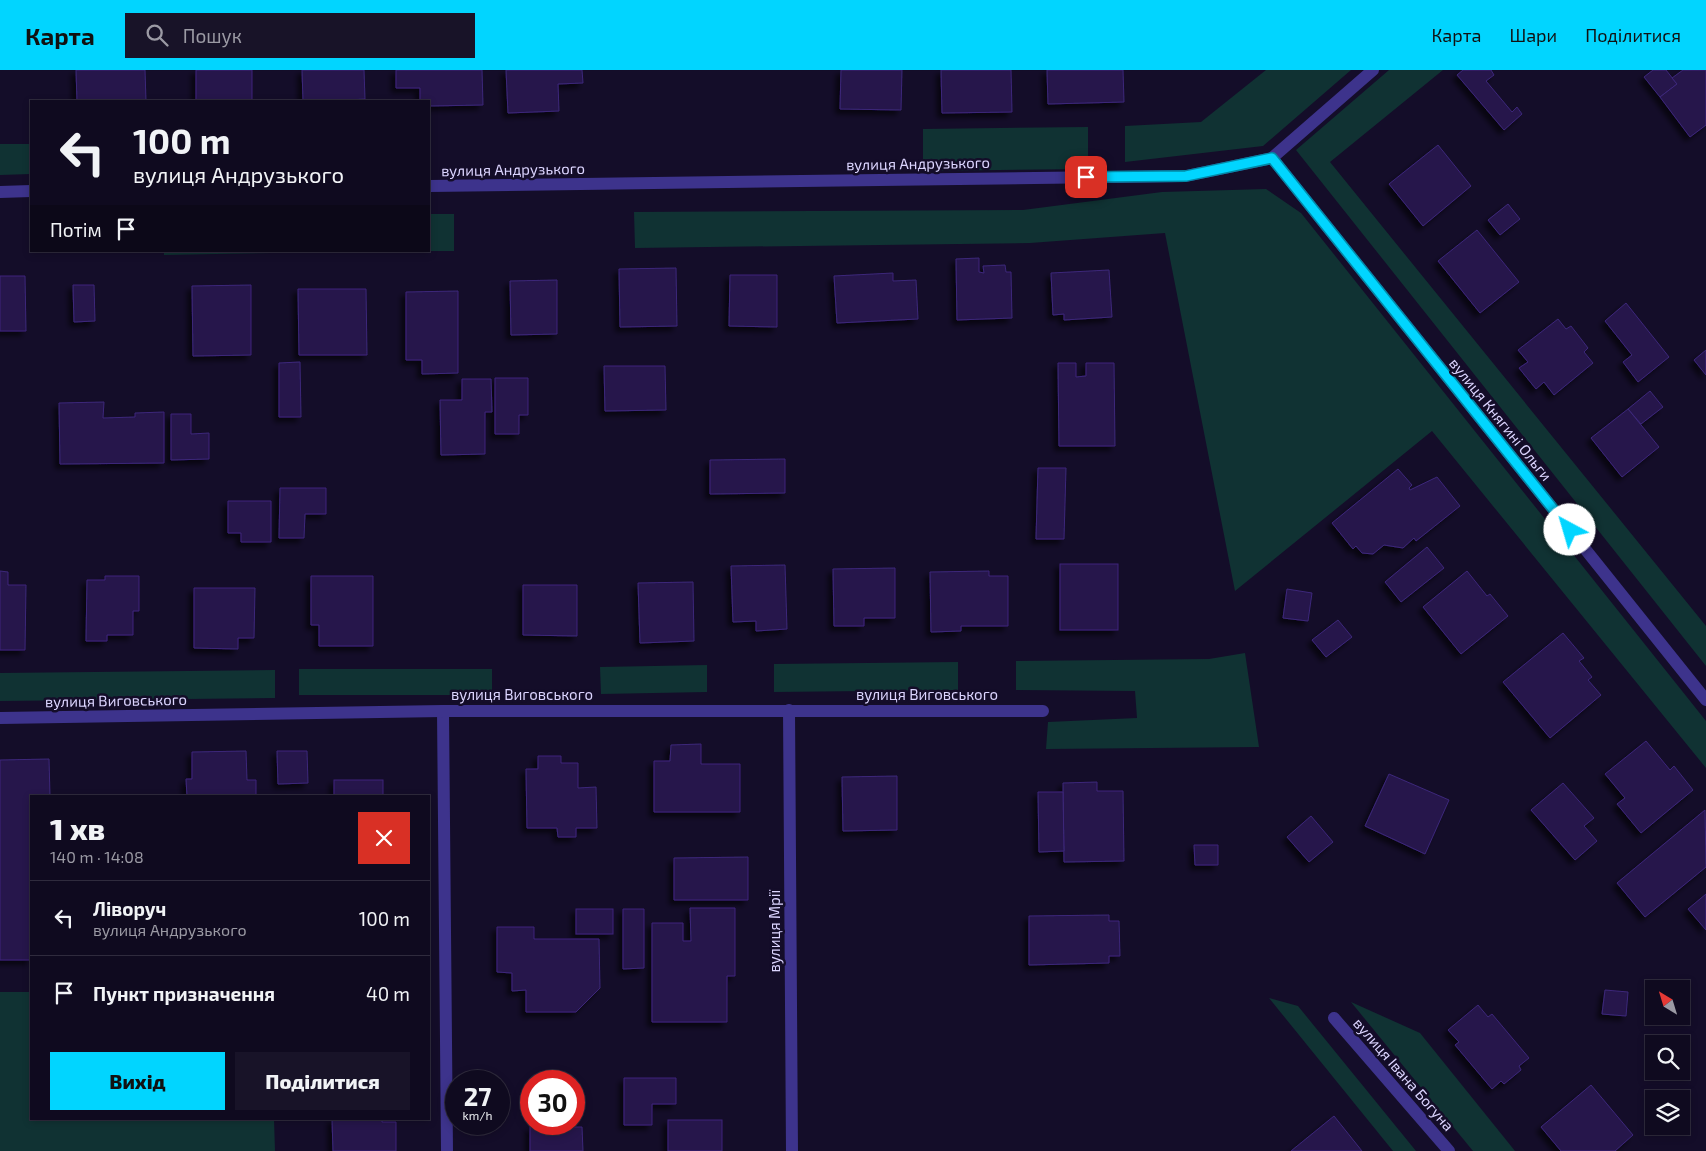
<!DOCTYPE html>
<html lang="uk">
<head>
<meta charset="utf-8">
<style>
	body { margin:0; font-family:"Exo 2",sans-serif; background:#181328; color:#f1f3f6; height:100vh; display:flex; flex-direction:column; font-size:19px; white-space:nowrap }
	* { box-sizing:border-box; margin:0 }
	p { font-size:16px; color:#9b9aa4 }
	.icon { flex:none; width:28px; height:28px; fill:none; stroke:currentColor; stroke-width:2; stroke-linecap:round; stroke-linejoin:round }
	.map { position:relative; flex:1; overflow:hidden }
	.details { position:absolute; left:30px; top:725px; width:400px; height:325px; display:flex; flex-direction:column; background:#0f0a1f; border-radius:0px; box-shadow:0 2px 8px #0003,0 0 0 1px #2f2b3d }
	.details>* { flex:none }
	.hud { position:absolute; left:30px; top:30px; width:400px; height:152px; border-radius:0px; box-shadow:0 2px 8px #0003,0 0 0 1px #2f2b3d; background:#0f0a1f; color:#f1f3f6; overflow:hidden }
	.needle { width:32px; rotate:322deg }
	.fabs { position:absolute; left:1645px; top:910px; display:grid; gap:10px }
	.fabs a { display:grid; place-items:center; width:45px; height:45px; border-radius:0px; background:#0f0a1f; box-shadow:0 2px 8px #0003,0 0 0 1px #2f2b3d; font-size:25px }
	.speed { position:absolute; left:445px; top:1000px; display:flex; gap:10px; font-size:25px; font-weight:700; text-align:center }
	.speed>* { display:grid; place-content:center; width:65px; height:65px; border-radius:50%; background:#0f0a1f; box-shadow:0 2px 8px #0003,0 0 0 1px #2f2b3d; line-height:1 }
	.speed small { font-size:12px; font-weight:400 }
	.speed .limit { border:8px solid #d22; background:#fff; color:#111 }
	.pin { position:absolute; display:grid; place-items:center; width:42px; height:42px; color:#fff; margin:-21px; border-radius:10px; box-shadow:0 2px 8px #0006 }
	.me { position:absolute; width:55px; margin:-28px; rotate:321deg; stroke-linejoin:round; filter:drop-shadow(0 0 4px #0008) }
	.turn { display:flex; align-items:center; gap:18px; height:105px; padding:0 20px; font-size:22px }
	.turn .icon { width:65px; height:65px; stroke-width:2.5 }
	.turn b { display:block; font-size:35px; line-height:42px }
	.then { display:flex; align-items:center; height:48px; padding:0 20px; background:#0003; gap:10px; font-size:19px }
	.round { display:grid; place-items:center; flex:none; width:52px; height:52px; border-radius:0px; background:#181328 }
	.headline { display:flex; align-items:center; justify-content:space-between; height:85px; padding:0 20px }
	h1 { font-size:30px; font-weight:800; line-height:38px }
	.button { display:flex; gap:10px; margin-top:auto; padding:10px 20px }
	.button a { flex:1; height:58px; border-radius:0px; background:#01d5ff; color:#111; font-size:20px; font-weight:800; line-height:58px; text-align:center }
	.button a+a { background:#181328; color:#f1f3f6 }
	ul { padding:0; list-style:none }
	li { display:flex; align-items:center; gap:15px; height:75px; padding:0 20px; border-top:1px solid #2f2b3d }
	li div { flex:1 }
	li b { display:block; font-size:19px }
	li em { font-style:normal }
	header { display:flex; align-items:center; gap:30px; box-sizing:border-box; height:70px; padding:0 25px; background:#01d5ff; color:#111 }
	header strong { font-size:24px }
	nav { display:flex; gap:28px; margin-inline-start:auto; font-size:18px }
	.search { width:350px; height:45px; background:#181328; display:flex; align-items:center; gap:12px; box-sizing:border-box; padding:0 18px; border-radius:0px; color:#9b9aa4; font-size:19px }
	.map>svg:first-child { display:block }
	.green { fill:#103233 }
	.building { fill:#25174c; stroke:#3d277a; filter:url(#shadow) }
	.lines { fill:none; stroke-linecap:round; stroke-linejoin:round }
	.street { stroke:#3d338c; stroke-width:12 }
	.route-casing { stroke:#018aa6; stroke-width:12 }
	.route { stroke:#01d5ff; stroke-width:9 }
	.labels { text-anchor:middle; dominant-baseline:central; stroke-width:5; stroke-linejoin:round; paint-order:stroke }
	.street-label { font-size:15px; fill:#dcd5ff; stroke:#140d29 }
</style>
</head>
<body>
<header>
<strong>Карта</strong>
<div class="search"><svg class="icon" aria-label="search" viewBox="0 0 24 24"><circle cx="10" cy="10" r="6"/><path d="M15 15l6 6"/></svg>Пошук</div>
<nav><a>Карта</a><a>Шари</a><a>Поділитися</a></nav>
</header>
<div class="map">
<svg width="1706" height="1081" viewBox="0 0 1706 1081">
	<defs>
		<filter id="shadow"><feDropShadow dx="-4.5" dy="4.5" stdDeviation="2.5" flood-color="#0009"/></filter>
	</defs>
	<rect width="100%" height="100%" fill="#140d29"/>
	<g class="green">
		<polygon points="1266,0 1351,0 1263,76 1125,92 1125,56 1201,52"/>
		<polygon points="1389,0 1443,0 1330,92 1706,556 1706,596 1296,80"/>
		<polygon points="1088,57 1088,99 923,101 923,59"/>
		<polygon points="0,74 31,74 31,104 0,105"/>
		<polygon points="1266,119 1301,143 1706,651 1706,698 1432,361 1235,521 1165,163 1030,173 635,178 634,142 1023,140 1162,122"/>
		<rect x="429" y="144" width="25" height="37"/>
		<polygon points="164,181 272,181 272,183 164,185"/>
		<polygon points="1245,583 1259,677 1046,679 1048,652 1137,648 1135,621 1016,620 1016,591 1209,589"/>
		<polygon points="958,592 958,620 774,622 774,594"/>
		<polygon points="707,595 707,622 601,624 600,597"/>
		<rect x="299" y="599" width="193" height="26"/>
		<polygon points="275,600 275,628 0,631 0,603"/>
		<polygon points="0,922 31,922 31,1049 274,1049 275,1081 0,1081"/>
		<polygon points="1269,928 1298,936 1416,1081 1393,1081"/>
		<polygon points="1351,932 1420,963 1515,1081 1473,1081"/>
	</g>
	<g class="building">
		<polygon points="76,0 145,0 146,31 77,31"/>
		<rect x="196" y="0" width="56" height="31"/>
		<polygon points="302,0 364,0 365,29 329,31 303,30"/>
		<polygon points="396,0 482,0 483,35 429,36 429,31 420,31 420,18 396,18"/>
		<polygon points="506,0 582,0 583,13 558,14 559,41 508,43"/>
		<polygon points="841,0 902,0 901,40 840,39"/>
		<polygon points="941,0 1011,0 1012,42 942,43"/>
		<polygon points="1047,0 1123,0 1124,32 1048,34"/>
		<polygon points="1463,0 1491,0 1494,5 1486,11 1512,42 1517,37 1522,44 1504,60 1457,5"/>
		<polygon points="1653,0 1666,0 1677,14 1660,27 1644,7"/>
		<polygon points="1683,0 1706,0 1706,55 1690,67 1660,27 1677,14 1672,8"/>
		<polygon points="1438,75 1471,116 1423,156 1389,114"/>
		<polygon points="1508,134 1520,149 1500,165 1488,150"/>
		<polygon points="1477,160 1519,212 1480,243 1438,191"/>
		<polygon points="979,188 979,202 984,203 983,196 1005,195 1006,202 1011,202 1012,248 957,250 956,189"/>
		<polygon points="676,198 677,256 620,257 619,199"/>
		<polygon points="1109,200 1112,247 1064,250 1064,244 1053,245 1051,203"/>
		<polygon points="893,203 893,211 916,210 918,249 837,253 834,206"/>
		<polygon points="730,205 777,205 777,257 729,256"/>
		<polygon points="0,206 25,206 26,261 0,261"/>
		<polygon points="557,210 557,264 511,265 510,211"/>
		<polygon points="73,215 94,215 95,251 74,252"/>
		<polygon points="251,215 251,285 193,286 192,216"/>
		<polygon points="298,219 366,219 367,285 299,285"/>
		<polygon points="458,221 458,303 422,304 422,290 406,290 406,222"/>
		<polygon points="1626,233 1669,287 1638,312 1623,292 1632,285 1605,251"/>
		<polygon points="1558,249 1566,259 1571,256 1588,278 1584,282 1593,293 1554,325 1544,312 1536,319 1519,298 1528,292 1518,280"/>
		<polygon points="1706,280 1706,305 1694,290"/>
		<polygon points="300,292 301,347 279,347 279,293"/>
		<polygon points="1058,293 1076,293 1076,307 1086,306 1086,293 1114,293 1115,376 1059,376"/>
		<polygon points="604,296 665,296 666,340 605,341"/>
		<polygon points="495,308 528,308 528,345 519,345 519,364 495,364"/>
		<polygon points="462,309 491,309 492,342 485,342 485,384 441,385 440,330 462,330"/>
		<polygon points="1650,321 1663,337 1641,354 1628,339"/>
		<polygon points="104,332 103,348 135,347 135,343 164,342 164,393 60,394 59,333"/>
		<polygon points="1628,339 1659,377 1622,407 1591,368"/>
		<polygon points="171,344 191,344 191,364 209,363 209,389 171,390"/>
		<polygon points="785,389 785,423 710,424 710,390"/>
		<polygon points="1038,398 1066,398 1064,469 1036,469"/>
		<polygon points="1398,399 1412,415 1409,418 1410,420 1437,407 1460,436 1416,471 1414,468 1403,478 1384,475 1373,484 1362,483 1356,476 1353,479 1332,453"/>
		<polygon points="280,418 326,418 326,444 305,444 304,468 279,468"/>
		<polygon points="228,431 271,431 271,472 241,472 241,463 228,463"/>
		<polygon points="1427,477 1444,498 1401,532 1385,512"/>
		<rect x="1060" y="494" width="58" height="66"/>
		<polygon points="785,495 787,559 756,561 756,551 733,552 731,496"/>
		<polygon points="895,498 895,548 864,548 864,556 834,556 833,499"/>
		<polygon points="0,501 8,502 8,515 26,515 25,580 0,580"/>
		<polygon points="989,501 989,506 1008,506 1008,556 961,556 961,561 931,562 930,502"/>
		<polygon points="1467,501 1487,526 1490,524 1508,546 1461,584 1423,537"/>
		<polygon points="105,506 139,506 139,541 133,541 133,565 107,565 107,571 86,571 87,510 105,510"/>
		<polygon points="311,506 373,506 373,576 319,576 319,555 311,555"/>
		<polygon points="693,512 694,571 640,573 638,513"/>
		<polygon points="523,515 577,515 577,566 523,565"/>
		<polygon points="194,518 255,518 254,568 238,568 238,579 194,578"/>
		<polygon points="1287,519 1312,523 1308,551 1283,548"/>
		<polygon points="1338,550 1352,567 1326,587 1312,570"/>
		<polygon points="1563,563 1584,588 1579,591 1592,607 1588,610 1601,625 1550,668 1503,612"/>
		<polygon points="1646,671 1670,700 1674,696 1693,720 1641,763 1617,734 1625,728 1605,704"/>
		<polygon points="701,674 701,694 740,694 740,742 654,742 654,691 670,691 671,675"/>
		<polygon points="246,681 247,710 256,710 256,726 187,726 186,709 192,709 192,682"/>
		<polygon points="277,681 307,681 308,713 278,714"/>
		<polygon points="538,686 561,686 561,693 578,693 578,718 596,717 597,758 576,758 576,767 558,767 557,758 527,758 526,699 538,699"/>
		<polygon points="49,689 50,726 31,726 31,890 0,890 0,690"/>
		<polygon points="1389,704 1449,730 1425,784 1365,756"/>
		<polygon points="897,706 897,760 843,761 842,707"/>
		<rect x="334" y="710" width="49" height="16"/>
		<polygon points="1097,712 1097,721 1123,721 1124,791 1064,792 1063,713"/>
		<polygon points="1563,713 1594,748 1584,756 1597,771 1575,790 1531,740"/>
		<polygon points="1038,722 1063,722 1064,781 1039,782"/>
		<polygon points="1705,740 1706,797 1645,847 1617,813"/>
		<polygon points="1311,746 1333,772 1309,792 1287,767"/>
		<polygon points="1194,775 1218,775 1218,795 1195,795"/>
		<polygon points="748,787 748,830 674,830 674,788"/>
		<polygon points="1706,824 1706,860 1688,839"/>
		<polygon points="690,838 735,838 735,906 727,906 727,952 652,952 652,853 683,853 683,871 691,871"/>
		<rect x="576" y="839" width="37" height="25"/>
		<polygon points="623,839 644,839 644,898 623,899"/>
		<polygon points="1109,845 1109,851 1119,851 1120,886 1109,886 1109,893 1029,895 1029,846"/>
		<polygon points="497,857 534,857 534,869 599,869 600,918 576,942 526,942 526,920 512,921 512,903 497,902"/>
		<polygon points="1605,920 1628,922 1626,946 1602,944"/>
		<polygon points="1478,935 1488,947 1492,944 1529,988 1519,996 1521,1000 1504,1014 1501,1011 1492,1019 1455,975 1459,972 1448,960"/>
		<polygon points="624,1008 676,1008 676,1034 652,1034 652,1055 624,1055"/>
		<polygon points="1591,1015 1633,1065 1615,1081 1561,1081 1541,1057"/>
		<polygon points="1334,1046 1362,1081 1291,1081"/>
		<polygon points="332,1049 382,1049 382,1052 396,1052 396,1081 333,1081"/>
		<rect x="668" y="1050" width="54" height="31"/>
		<polygon points="530,1057 582,1057 583,1081 530,1081"/>
	</g>
	<g class="lines">
		<g class="street">
			<polyline points="1272,88 1706,630"/>
			<polyline points="429,116 1186,106 1272,88 1373,0"/>
			<polyline points="0,122 31,121"/>
			<polyline points="789,640 792,1081"/>
			<polyline points="443,641 447,1081"/>
			<polyline points="0,648 443,641 1043,641"/>
			<polyline points="1334,948 1449,1081"/>
		</g>
	</g>
	<g class="lines">
		<g class="route-casing">
			<polyline id="route" points="1086,107 1186,106 1272,88 1570,460"/>
		</g>
		<use href="#route" class="route"/>
	</g>
	<g class="labels">
		<g class="street-label">
			<text transform="translate(918 93) rotate(-1)">вулиця Андрузького</text>
			<text transform="translate(513 99) rotate(-1)">вулиця Андрузького</text>
			<text transform="translate(1501 349) rotate(51)">вулиця Княгині Ольги</text>
			<text x="522" y="624">вулиця Виговського</text>
			<text x="927" y="624">вулиця Виговського</text>
			<text transform="translate(116 630) rotate(-1)">вулиця Виговського</text>
			<text transform="translate(774 861) rotate(-90)">вулиця Мрії</text>
			<text transform="translate(1404 1004) rotate(49)">вулиця Івана Богуна</text>
		</g>
	</g>
</svg>
<div class="fabs">
<a><svg class="needle" viewBox="-14 -14 28 28"><path d="M0-13l5 13h-10z" fill="#e53935"/><path d="M0 13l5-13h-10z" fill="#9b9aa4"/></svg></a>
<a><svg class="icon" aria-label="search" viewBox="0 0 24 24"><circle cx="10" cy="10" r="6"/><path d="M15 15l6 6"/></svg></a>
<a><svg class="icon" aria-label="layers" viewBox="0 0 24 24"><path d="M12 4l9 5-9 5-9-5zM3 14l9 5 9-5"/></svg></a>
</div>
<div class="speed"><div>27<small>km/h</small></div><div class="limit">30</div></div>
<div class="pin" style="left:1086px;top:107px;background:#d93025"><svg class="icon" aria-label="arrive" viewBox="0 0 24 24"><path d="M6 21V4h12l-3 4 3 4H6"/></svg></div>
<svg class="me" style="left:1570px;top:460px" viewBox="-20 -20 40 40"><circle r="19" fill="#fff"/><path d="M0-13L10 11 0 6-10 11z" fill="#01d5ff"/></svg>
<div class="hud">
<div class="turn"><svg class="icon" aria-label="left" viewBox="0 0 24 24"><path d="M17 20v-9H6M10 6l-5 5 5 5"/></svg><div><b>100 m</b>вулиця Андрузького</div></div>
<div class="then">Потім<svg class="icon" aria-label="arrive" viewBox="0 0 24 24"><path d="M6 21V4h12l-3 4 3 4H6"/></svg></div>
</div>
<section class="details">
<div class="headline"><div><h1>1 хв</h1><p>140 m · 14:08</p></div><a class="round" style="background:#d93025;color:#fff"><svg class="icon" aria-label="close" viewBox="0 0 24 24"><path d="M6 6l12 12M18 6L6 18"/></svg></a></div>
<ul>
<li><svg class="icon" aria-label="left" viewBox="0 0 24 24"><path d="M17 20v-9H6M10 6l-5 5 5 5"/></svg><div><b>Ліворуч</b><p>вулиця Андрузького</p></div><em>100 m</em></li>
<li><svg class="icon" aria-label="arrive" viewBox="0 0 24 24"><path d="M6 21V4h12l-3 4 3 4H6"/></svg><div><b>Пункт призначення</b></div><em>40 m</em></li>
</ul>
<div class="button"><a>Вихід</a><a>Поділитися</a></div>
</section>
</div>
</body>
</html>
